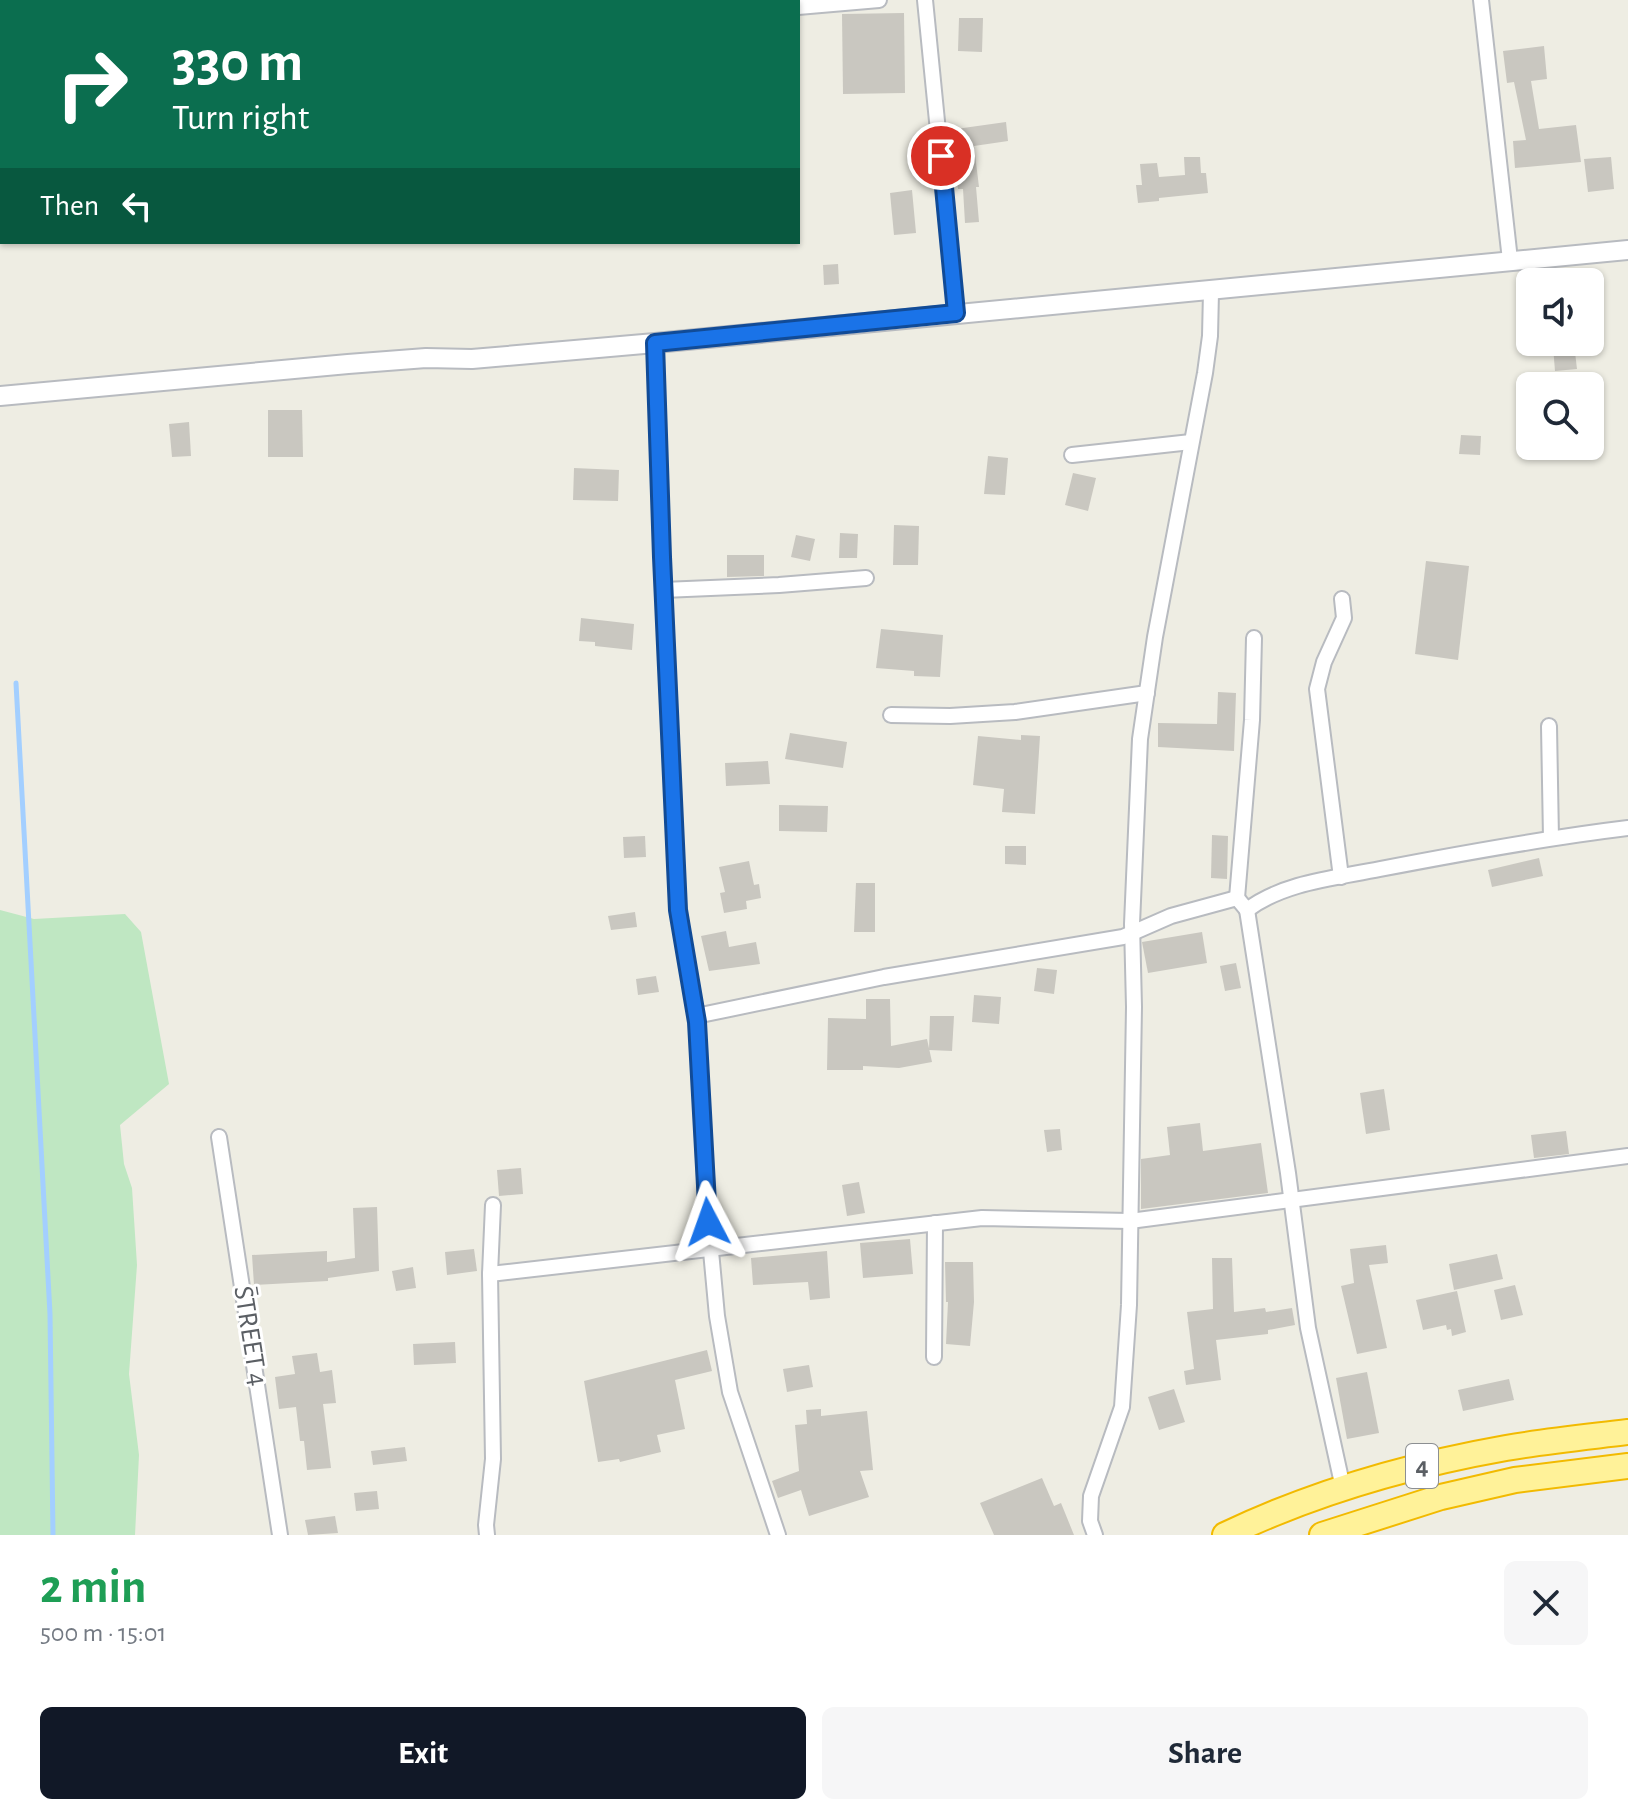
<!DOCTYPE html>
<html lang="en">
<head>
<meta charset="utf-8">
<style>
	body { margin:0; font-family:"Alegreya Sans",sans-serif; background:#f6f6f7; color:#1f2937; height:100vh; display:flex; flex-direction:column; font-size:30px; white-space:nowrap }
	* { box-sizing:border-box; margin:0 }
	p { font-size:26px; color:#747a83 }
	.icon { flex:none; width:44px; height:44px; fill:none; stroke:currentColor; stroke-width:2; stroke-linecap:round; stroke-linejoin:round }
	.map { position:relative; height:1535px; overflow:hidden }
	.panel { display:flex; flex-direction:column; background:#fff; flex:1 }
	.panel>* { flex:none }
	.top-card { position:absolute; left:0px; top:0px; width:800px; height:244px; box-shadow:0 2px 6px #0004; background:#0b6e4f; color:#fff; overflow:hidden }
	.controls { position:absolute; left:1516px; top:268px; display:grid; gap:16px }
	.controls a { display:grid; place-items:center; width:88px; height:88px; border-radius:12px; background:#fff; box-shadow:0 2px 6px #0004; font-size:40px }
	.pin { position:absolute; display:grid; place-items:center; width:68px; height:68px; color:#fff; margin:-34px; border:4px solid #fff; border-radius:50%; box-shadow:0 2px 8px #0007 }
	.me { position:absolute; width:88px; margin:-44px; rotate:356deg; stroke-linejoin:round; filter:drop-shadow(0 0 6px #0008) }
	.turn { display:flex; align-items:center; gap:28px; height:168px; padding:0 40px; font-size:36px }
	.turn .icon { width:104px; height:104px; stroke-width:2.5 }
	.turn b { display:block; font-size:56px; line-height:68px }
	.then { display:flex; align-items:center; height:76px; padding:0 40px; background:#0003; gap:16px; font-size:30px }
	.round { display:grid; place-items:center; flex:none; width:84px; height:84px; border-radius:12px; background:#f6f6f7 }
	.head { display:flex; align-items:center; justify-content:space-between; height:136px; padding:0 40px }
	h1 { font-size:48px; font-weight:700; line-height:60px; color:#1e9e55 }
	.cta { display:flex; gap:16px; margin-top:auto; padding:16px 40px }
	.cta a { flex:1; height:92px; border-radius:12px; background:#111827; color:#fff; font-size:32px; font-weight:700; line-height:92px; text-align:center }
	.cta a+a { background:#f6f6f7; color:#1f2937 }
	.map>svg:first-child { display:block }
	.green { fill:#bfe7c2 }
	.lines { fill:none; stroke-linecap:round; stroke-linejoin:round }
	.stream { stroke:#a3cfff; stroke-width:5 }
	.building { fill:#c9c7c0 }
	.minor-casing { stroke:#b8bbc0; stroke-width:18 }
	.tertiary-casing { stroke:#b8bbc0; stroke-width:22 }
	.trunk-casing { stroke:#f2ba00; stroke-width:28 }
	.minor { stroke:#fff; stroke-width:14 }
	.tertiary { stroke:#fff; stroke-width:18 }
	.trunk { stroke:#fff299; stroke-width:24 }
	.route-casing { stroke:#114b97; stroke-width:20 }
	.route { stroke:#1a73e8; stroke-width:14 }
	.labels { text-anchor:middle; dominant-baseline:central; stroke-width:6; stroke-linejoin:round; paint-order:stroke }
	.shield { fill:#fff; stroke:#8c8f92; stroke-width:2 }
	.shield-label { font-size:26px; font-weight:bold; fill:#5b5f64 }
	.street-label { font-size:28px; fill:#5b5f64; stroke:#fff }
</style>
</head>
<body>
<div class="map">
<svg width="1628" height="1535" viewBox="0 0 1628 1535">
	<rect width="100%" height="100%" fill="#eeede3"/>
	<polygon class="green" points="0,910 34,919 125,914 141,932 169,1084 120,1125 124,1164 132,1188 137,1265 129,1374 139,1455 135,1535 0,1535"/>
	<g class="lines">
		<polyline class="stream" points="16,683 50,1314 53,1535"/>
	</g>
	<g class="building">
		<polygon points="904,13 905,93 843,94 842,14"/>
		<polygon points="959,18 983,18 982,52 958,51"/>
		<polygon points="1544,46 1547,79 1531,81 1539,129 1576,125 1581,162 1515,168 1513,141 1526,140 1514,82 1507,83 1503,51"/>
		<polygon points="1006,122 1008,141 974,146 979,187 976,187 979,222 965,223 963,189 958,189 949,130"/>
		<polygon points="1184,157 1200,157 1201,173 1206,173 1208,193 1159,198 1159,201 1138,203 1136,185 1142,185 1140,164 1157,163 1159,177 1185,175"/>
		<polygon points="1611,157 1614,189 1588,192 1584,159"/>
		<polygon points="912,190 916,233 894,235 890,193"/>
		<polygon points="838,264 839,284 824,285 823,265"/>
		<polygon points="1574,344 1577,369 1555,371 1553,346"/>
		<polygon points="268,410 302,410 303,457 268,457"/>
		<polygon points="189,422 191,456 172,457 169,424"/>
		<polygon points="1461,435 1481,436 1480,455 1459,454"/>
		<polygon points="988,456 1008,458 1005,495 984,494"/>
		<polygon points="574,468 619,470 618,501 573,500"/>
		<polygon points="1073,473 1096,478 1088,511 1065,505"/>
		<polygon points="894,525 919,526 918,565 893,565"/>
		<polygon points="840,533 858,534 857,558 839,558"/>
		<polygon points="796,535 815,539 810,561 791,557"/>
		<polygon points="727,555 764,555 764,576 727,577"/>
		<polygon points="1426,561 1469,566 1458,660 1415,654"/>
		<polygon points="581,618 634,624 632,650 595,646 595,642 579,641"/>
		<polygon points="881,629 943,635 940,677 914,676 914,671 876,668"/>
		<polygon points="1218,692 1236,693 1234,751 1158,747 1158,723 1217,724"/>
		<polygon points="790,733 847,742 843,768 785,759"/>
		<polygon points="1021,735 1040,736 1035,814 1002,812 1004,789 973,785 978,736 1021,740"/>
		<polygon points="768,761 770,784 726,786 725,763"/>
		<polygon points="779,805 828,806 827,832 779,831"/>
		<polygon points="1212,835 1228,836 1227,879 1211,878"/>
		<polygon points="645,836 646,857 624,858 623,837"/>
		<polygon points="1005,846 1026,846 1026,865 1005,864"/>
		<polygon points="1539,858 1543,876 1492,887 1488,870"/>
		<polygon points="749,861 754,885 759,884 761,898 746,901 747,909 724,913 720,893 725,892 719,867"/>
		<polygon points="856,883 875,883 875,932 854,932"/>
		<polygon points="635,912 637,927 611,930 608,916"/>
		<polygon points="726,931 729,947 756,942 760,964 709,971 701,936"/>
		<polygon points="1202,932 1207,963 1148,973 1142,942"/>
		<polygon points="1236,963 1241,988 1225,991 1220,966"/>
		<polygon points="1037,968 1057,970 1054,994 1034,991"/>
		<polygon points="656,976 659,992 638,995 636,979"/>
		<polygon points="974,995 1001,997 999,1024 972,1022"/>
		<polygon points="866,999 890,999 891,1046 927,1039 932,1062 899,1068 863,1066 863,1070 827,1070 828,1018 866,1019"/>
		<polygon points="930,1016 954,1016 952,1051 929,1050"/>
		<polygon points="1384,1089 1390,1130 1366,1134 1360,1093"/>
		<polygon points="1200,1123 1203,1151 1261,1143 1268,1193 1141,1209 1141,1159 1170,1155 1167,1127"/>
		<polygon points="1060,1129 1062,1150 1047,1152 1044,1130"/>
		<polygon points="1566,1131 1569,1154 1534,1158 1531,1135"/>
		<polygon points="521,1168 523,1194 499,1196 497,1170"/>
		<polygon points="859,1182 865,1213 847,1216 842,1185"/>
		<polygon points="377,1207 379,1271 328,1278 328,1281 254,1285 252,1255 327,1251 327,1262 355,1258 353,1208"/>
		<polygon points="910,1239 913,1274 863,1278 860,1243"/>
		<polygon points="1386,1245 1388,1263 1369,1265 1387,1348 1357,1354 1341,1286 1354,1283 1350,1249"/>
		<polygon points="474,1249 477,1271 447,1275 445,1252"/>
		<polygon points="827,1251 830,1298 810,1300 808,1282 753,1285 751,1258"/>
		<polygon points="1497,1254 1503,1279 1454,1290 1449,1264"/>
		<polygon points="1212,1258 1232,1258 1234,1312 1265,1308 1266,1312 1292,1308 1295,1325 1268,1330 1268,1334 1216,1340 1221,1380 1186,1385 1184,1371 1194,1369 1187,1312 1213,1309"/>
		<polygon points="945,1262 973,1262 974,1302 970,1346 946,1344 948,1302 946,1302"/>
		<polygon points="413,1267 416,1288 396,1291 392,1271"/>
		<polygon points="1515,1285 1523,1315 1501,1320 1494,1290"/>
		<polygon points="1457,1291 1466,1332 1452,1336 1451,1329 1447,1330 1446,1325 1423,1330 1416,1300"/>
		<polygon points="455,1342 456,1363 414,1365 413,1344"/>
		<polygon points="707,1350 712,1371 675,1380 685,1429 657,1435 661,1452 620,1462 619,1459 598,1462 584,1381"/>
		<polygon points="317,1353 320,1372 332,1370 336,1403 323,1404 331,1468 307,1470 304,1441 300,1441 296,1407 279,1409 275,1377 295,1374 292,1356"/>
		<polygon points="809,1365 813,1387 787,1392 783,1369"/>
		<polygon points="1367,1372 1379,1433 1347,1439 1336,1378"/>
		<polygon points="1509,1379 1514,1400 1463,1411 1458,1390"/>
		<polygon points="1174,1389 1185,1422 1159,1430 1148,1397"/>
		<polygon points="821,1409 821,1416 867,1411 873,1470 860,1471 869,1497 809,1516 801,1490 778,1498 772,1481 799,1471 795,1425 807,1424 806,1410"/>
		<polygon points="405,1447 407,1461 373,1465 371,1451"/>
		<polygon points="1042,1478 1054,1506 1061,1503 1074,1535 994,1535 980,1503"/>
		<polygon points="377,1491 379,1509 356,1511 354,1493"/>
		<polygon points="335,1516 338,1533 308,1535 305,1520"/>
	</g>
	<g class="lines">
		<g class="minor-casing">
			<g id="minor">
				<polyline points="422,0 423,2"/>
				<polyline points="709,0 710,2"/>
				<polyline points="925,0 956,313"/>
				<polyline points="1481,0 1510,260"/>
				<polyline points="798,7 879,0"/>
				<polyline points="655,343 662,557 678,910 697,1022 706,1197 717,1316 730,1392 778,1535"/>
				<polyline points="1072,455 1191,442"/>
				<polyline points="663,590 779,585 866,578"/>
				<polyline points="891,715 950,716 1015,712 1147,693"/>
				<polyline points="1549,726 1551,838"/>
				<polyline points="1341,877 1317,689 1324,662 1344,618 1342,599"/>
				<polyline points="1237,898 1252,720 1254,638"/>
				<polyline points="1247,910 1288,1173 1308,1328 1343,1488"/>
				<path d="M696 1016 884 977 1123 937 1171 916 1237 898 1247 910C1284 882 1336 878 1380 869 1463 853 1545 838 1628 828"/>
				<polyline points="219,1137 280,1535"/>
				<polyline points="490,1274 982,1218 1130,1221 1628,1156"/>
				<polyline points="934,1357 935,1223"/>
				<polyline points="487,1535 486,1525 493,1459 490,1274 493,1205"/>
				<polyline points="1095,1535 1090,1521 1091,1496 1122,1407 1129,1305 1134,1007 1132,924 1140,739 1155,637 1205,373 1210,336 1211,292"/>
			</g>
		</g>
		<g class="tertiary-casing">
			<polyline id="tertiary" points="0,396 348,364 426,358 472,359 655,343 1628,250"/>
		</g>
		<g class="trunk-casing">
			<g id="trunk">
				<path d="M1225 1535C1313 1493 1410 1465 1506 1448 1546 1441 1587 1437 1628 1432"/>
				<polyline points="1322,1535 1441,1497 1515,1480 1628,1466"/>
			</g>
		</g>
		<use href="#minor" class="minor"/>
		<use href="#tertiary" class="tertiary"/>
		<use href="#trunk" class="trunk"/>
	</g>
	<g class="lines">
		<g class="route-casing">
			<polyline id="route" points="708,1222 697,1022 678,910 662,557 655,343 956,313 941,156"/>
		</g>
		<use href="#route" class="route"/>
	</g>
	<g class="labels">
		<rect class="shield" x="1406" y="1444" width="32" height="44" rx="6"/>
		<g class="shield-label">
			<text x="1422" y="1466">4</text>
		</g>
		<g class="street-label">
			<text transform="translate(250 1336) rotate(81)">S̄TREET 4</text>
		</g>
	</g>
</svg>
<div class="controls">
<a><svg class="icon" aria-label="sound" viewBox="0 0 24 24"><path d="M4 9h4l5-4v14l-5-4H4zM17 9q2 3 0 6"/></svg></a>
<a><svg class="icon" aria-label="search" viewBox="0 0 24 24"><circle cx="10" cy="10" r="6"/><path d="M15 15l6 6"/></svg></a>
</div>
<div class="pin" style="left:941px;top:156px;background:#d93025"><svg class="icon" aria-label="arrive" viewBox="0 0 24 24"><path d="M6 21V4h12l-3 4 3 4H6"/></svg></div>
<svg class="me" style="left:708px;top:1222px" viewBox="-20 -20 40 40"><path d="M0-17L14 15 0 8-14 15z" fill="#1a73e8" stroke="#fff" stroke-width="4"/></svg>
<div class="top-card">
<div class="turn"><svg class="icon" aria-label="right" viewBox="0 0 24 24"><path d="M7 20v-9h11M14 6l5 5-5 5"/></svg><div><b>330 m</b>Turn right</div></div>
<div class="then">Then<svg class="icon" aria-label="left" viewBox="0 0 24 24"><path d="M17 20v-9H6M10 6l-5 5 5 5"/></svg></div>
</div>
</div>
<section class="panel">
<div class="head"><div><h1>2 min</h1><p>500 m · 15:01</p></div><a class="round"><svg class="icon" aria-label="close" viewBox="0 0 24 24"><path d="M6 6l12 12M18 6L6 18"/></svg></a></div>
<div class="cta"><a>Exit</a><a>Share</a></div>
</section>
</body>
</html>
